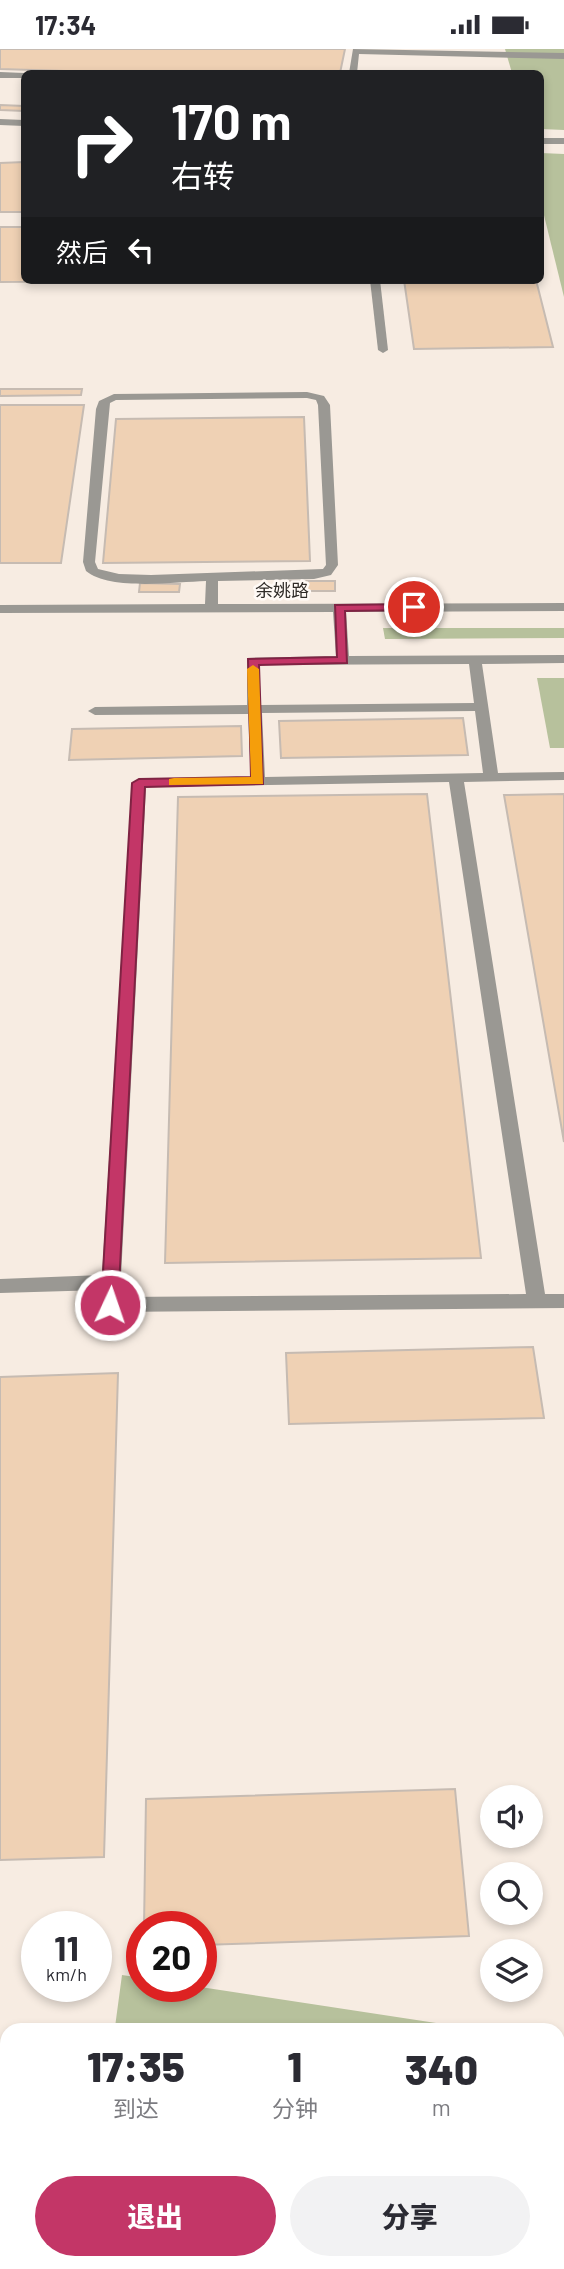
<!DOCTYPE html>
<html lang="zh">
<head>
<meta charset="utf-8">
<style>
	body { margin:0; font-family:Barlow,"Noto Sans SC",sans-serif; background:#f2f2f3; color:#2b2b33; height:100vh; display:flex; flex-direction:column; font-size:26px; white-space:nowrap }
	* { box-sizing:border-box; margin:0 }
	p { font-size:23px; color:#7c7c81 }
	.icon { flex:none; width:38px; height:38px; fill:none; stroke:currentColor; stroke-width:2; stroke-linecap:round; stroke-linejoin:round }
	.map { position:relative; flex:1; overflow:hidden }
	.panel { position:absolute; left:0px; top:1974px; width:565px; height:247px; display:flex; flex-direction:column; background:#fff; border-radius:21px 21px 0 0; box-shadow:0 4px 10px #0003 }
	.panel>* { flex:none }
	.top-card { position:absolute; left:21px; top:21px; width:523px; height:214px; border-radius:10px; box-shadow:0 4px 10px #0003; background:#202124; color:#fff; overflow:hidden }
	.fabs { position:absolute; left:480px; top:1736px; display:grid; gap:14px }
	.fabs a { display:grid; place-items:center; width:63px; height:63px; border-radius:50%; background:#fff; box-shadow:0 4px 10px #0003; font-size:35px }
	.speed { position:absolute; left:21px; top:1862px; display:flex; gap:14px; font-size:35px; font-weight:700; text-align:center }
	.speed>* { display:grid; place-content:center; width:91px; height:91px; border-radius:50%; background:#fff; box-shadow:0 4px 10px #0003; line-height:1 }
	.speed small { font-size:18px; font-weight:400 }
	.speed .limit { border:10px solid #d22; background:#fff; color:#111 }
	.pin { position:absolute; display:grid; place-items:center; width:60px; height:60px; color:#fff; margin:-30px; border:4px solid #fff; border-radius:50%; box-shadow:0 2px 7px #0007 }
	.me { position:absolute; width:77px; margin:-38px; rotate:3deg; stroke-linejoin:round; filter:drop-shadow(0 0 5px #0008) }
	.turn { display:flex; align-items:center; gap:24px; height:147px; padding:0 35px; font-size:32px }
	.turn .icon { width:91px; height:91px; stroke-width:2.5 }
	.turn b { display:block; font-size:49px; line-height:60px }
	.then { display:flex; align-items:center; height:66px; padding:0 35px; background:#0003; gap:14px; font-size:26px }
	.eta { display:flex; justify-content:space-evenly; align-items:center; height:119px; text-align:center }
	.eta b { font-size:42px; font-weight:800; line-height:49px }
	.button { display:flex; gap:14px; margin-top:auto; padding:14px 35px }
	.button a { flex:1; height:80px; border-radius:42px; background:#c33667; color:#fff; font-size:28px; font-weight:800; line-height:80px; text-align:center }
	.button a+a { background:#f2f2f3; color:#2b2b33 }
	.status { display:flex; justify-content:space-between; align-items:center; height:49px; padding:0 35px; background:#fff; direction:ltr }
	.status svg { height:19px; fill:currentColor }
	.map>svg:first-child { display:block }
	.green { fill:#b7c19c }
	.building { fill:#efd1b4; stroke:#c6bbb2; stroke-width:2 }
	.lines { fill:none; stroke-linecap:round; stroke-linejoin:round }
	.minor { fill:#9a9893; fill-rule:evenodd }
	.route { fill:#c33667; stroke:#7f2343; stroke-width:2 }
	.slow { fill:#f59e0b }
	.labels { text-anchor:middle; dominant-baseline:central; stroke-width:5; stroke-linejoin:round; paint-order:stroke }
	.far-street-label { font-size:18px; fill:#2f2b27; stroke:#fffaf6 }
</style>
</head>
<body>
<div class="status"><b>17:34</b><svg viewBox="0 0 49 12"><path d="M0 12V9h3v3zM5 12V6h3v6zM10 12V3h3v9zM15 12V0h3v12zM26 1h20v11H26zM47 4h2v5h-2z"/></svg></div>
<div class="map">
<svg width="564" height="2220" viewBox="0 0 564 2220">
	<rect width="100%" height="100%" fill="#f7ece2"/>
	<g class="green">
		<polygon points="505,0 564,0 564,81 541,80 541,24 512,24"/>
		<polygon points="541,104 564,105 564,248 541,154"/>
		<polygon points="383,579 564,579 564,589 385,590"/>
		<polygon points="537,629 564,629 564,699 550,699"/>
		<polygon points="122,1926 142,1929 142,1937 194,1937 482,1981 135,1981 115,1978"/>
	</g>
	<g class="building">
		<polygon points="0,0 345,0 340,24 130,24 0,20"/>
		<polygon points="0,56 24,57 24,62 0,61"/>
		<polygon points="24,113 24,163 0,163 0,114"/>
		<polygon points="0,178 24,178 24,231 206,231 0,233"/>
		<polygon points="404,231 536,231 553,298 414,300"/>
		<polygon points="0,340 82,340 81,346 0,347"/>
		<polygon points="0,356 84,356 61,514 0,514"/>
		<polygon points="304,368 310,512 103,514 116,370"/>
		<rect x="285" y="532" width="50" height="10"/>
		<polygon points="140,534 180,535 179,543 139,543"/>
		<polygon points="463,669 468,706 281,709 279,672"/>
		<polygon points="241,677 242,707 69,711 72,680"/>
		<polygon points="427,745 481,1209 165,1214 178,748"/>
		<polygon points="564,745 564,1093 504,746"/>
		<polygon points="533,1298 544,1369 289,1375 286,1304"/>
		<polygon points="118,1324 104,1808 0,1811 0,1328"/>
		<polygon points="455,1740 469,1887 201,1896 201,1878 144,1878 146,1750"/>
	</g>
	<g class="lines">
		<g class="minor">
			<polygon points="353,0 564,4 564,10 359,5 357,24 349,24"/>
			<polygon points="0,23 24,24 24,29 0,29"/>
			<polygon points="0,70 24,71 24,77 0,76"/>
			<rect x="541" y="89" width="23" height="6"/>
			<polygon points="370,231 380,231 388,301 383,304 378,301"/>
			<path d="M307 343 324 347 330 356 338 516 331 526 314 530 218 532V555L564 554V562L346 563 349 607 564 606V614L482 615 498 724 564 723V731L464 733 545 1245H564V1259L110 1263 103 1261 101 1256 102 1241 0 1244V1230L102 1226 132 734 139 730 251 728 248 665 95 666 88 662 95 658 247 656V609L336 607 333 563 0 564V556L205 555 206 532C175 533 110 542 86 522L83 513 96 360 99 352 114 345ZM307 349 316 351 318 356 326 516 323 520 151 526 119 525 98 520 95 513 110 354 116 351ZM469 615 474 654 261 656 259 616ZM475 662 483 724 265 728 262 664ZM449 733 526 1245 120 1248 146 738Z"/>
			<polygon points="0,2007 7,2008 7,2034 0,2033"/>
			<polygon points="558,2102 564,2103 564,2129 558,2128"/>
		</g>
	</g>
	<polygon class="route" points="414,555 418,556 418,561 345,562 347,614 259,616 263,735 145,738 118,1256 116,1261 104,1261 101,1256 132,734 139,730 251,728 248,610 337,608 335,556"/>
	<polygon class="slow" points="253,616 259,620 263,735 169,736 169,730 174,729 251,728 247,620"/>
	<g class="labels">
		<g class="far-street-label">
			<text x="282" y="541">余姚路</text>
		</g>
	</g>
</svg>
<div class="fabs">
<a><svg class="icon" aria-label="sound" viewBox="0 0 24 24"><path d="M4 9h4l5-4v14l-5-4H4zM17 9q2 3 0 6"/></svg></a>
<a><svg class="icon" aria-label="search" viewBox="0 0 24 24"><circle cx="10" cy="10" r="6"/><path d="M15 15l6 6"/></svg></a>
<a><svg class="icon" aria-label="layers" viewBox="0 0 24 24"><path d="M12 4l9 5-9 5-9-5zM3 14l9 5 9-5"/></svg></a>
</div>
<div class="speed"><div>11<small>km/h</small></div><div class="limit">20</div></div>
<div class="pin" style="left:414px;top:558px;background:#d93025"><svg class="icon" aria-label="arrive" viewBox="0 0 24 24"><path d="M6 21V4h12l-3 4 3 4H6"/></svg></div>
<svg class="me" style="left:110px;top:1256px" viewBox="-20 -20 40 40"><circle r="17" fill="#c33667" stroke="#fff" stroke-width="3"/><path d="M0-11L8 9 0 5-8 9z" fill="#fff"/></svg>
<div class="top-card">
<div class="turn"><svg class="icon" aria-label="right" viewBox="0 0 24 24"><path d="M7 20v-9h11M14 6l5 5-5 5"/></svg><div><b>170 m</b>右转</div></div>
<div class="then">然后<svg class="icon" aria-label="left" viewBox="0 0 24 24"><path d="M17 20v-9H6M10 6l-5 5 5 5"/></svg></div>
</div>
<section class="panel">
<div class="eta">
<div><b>17:35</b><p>到达</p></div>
<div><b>1</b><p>分钟</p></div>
<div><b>340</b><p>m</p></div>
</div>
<div class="button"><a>退出</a><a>分享</a></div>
</section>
</div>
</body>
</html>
